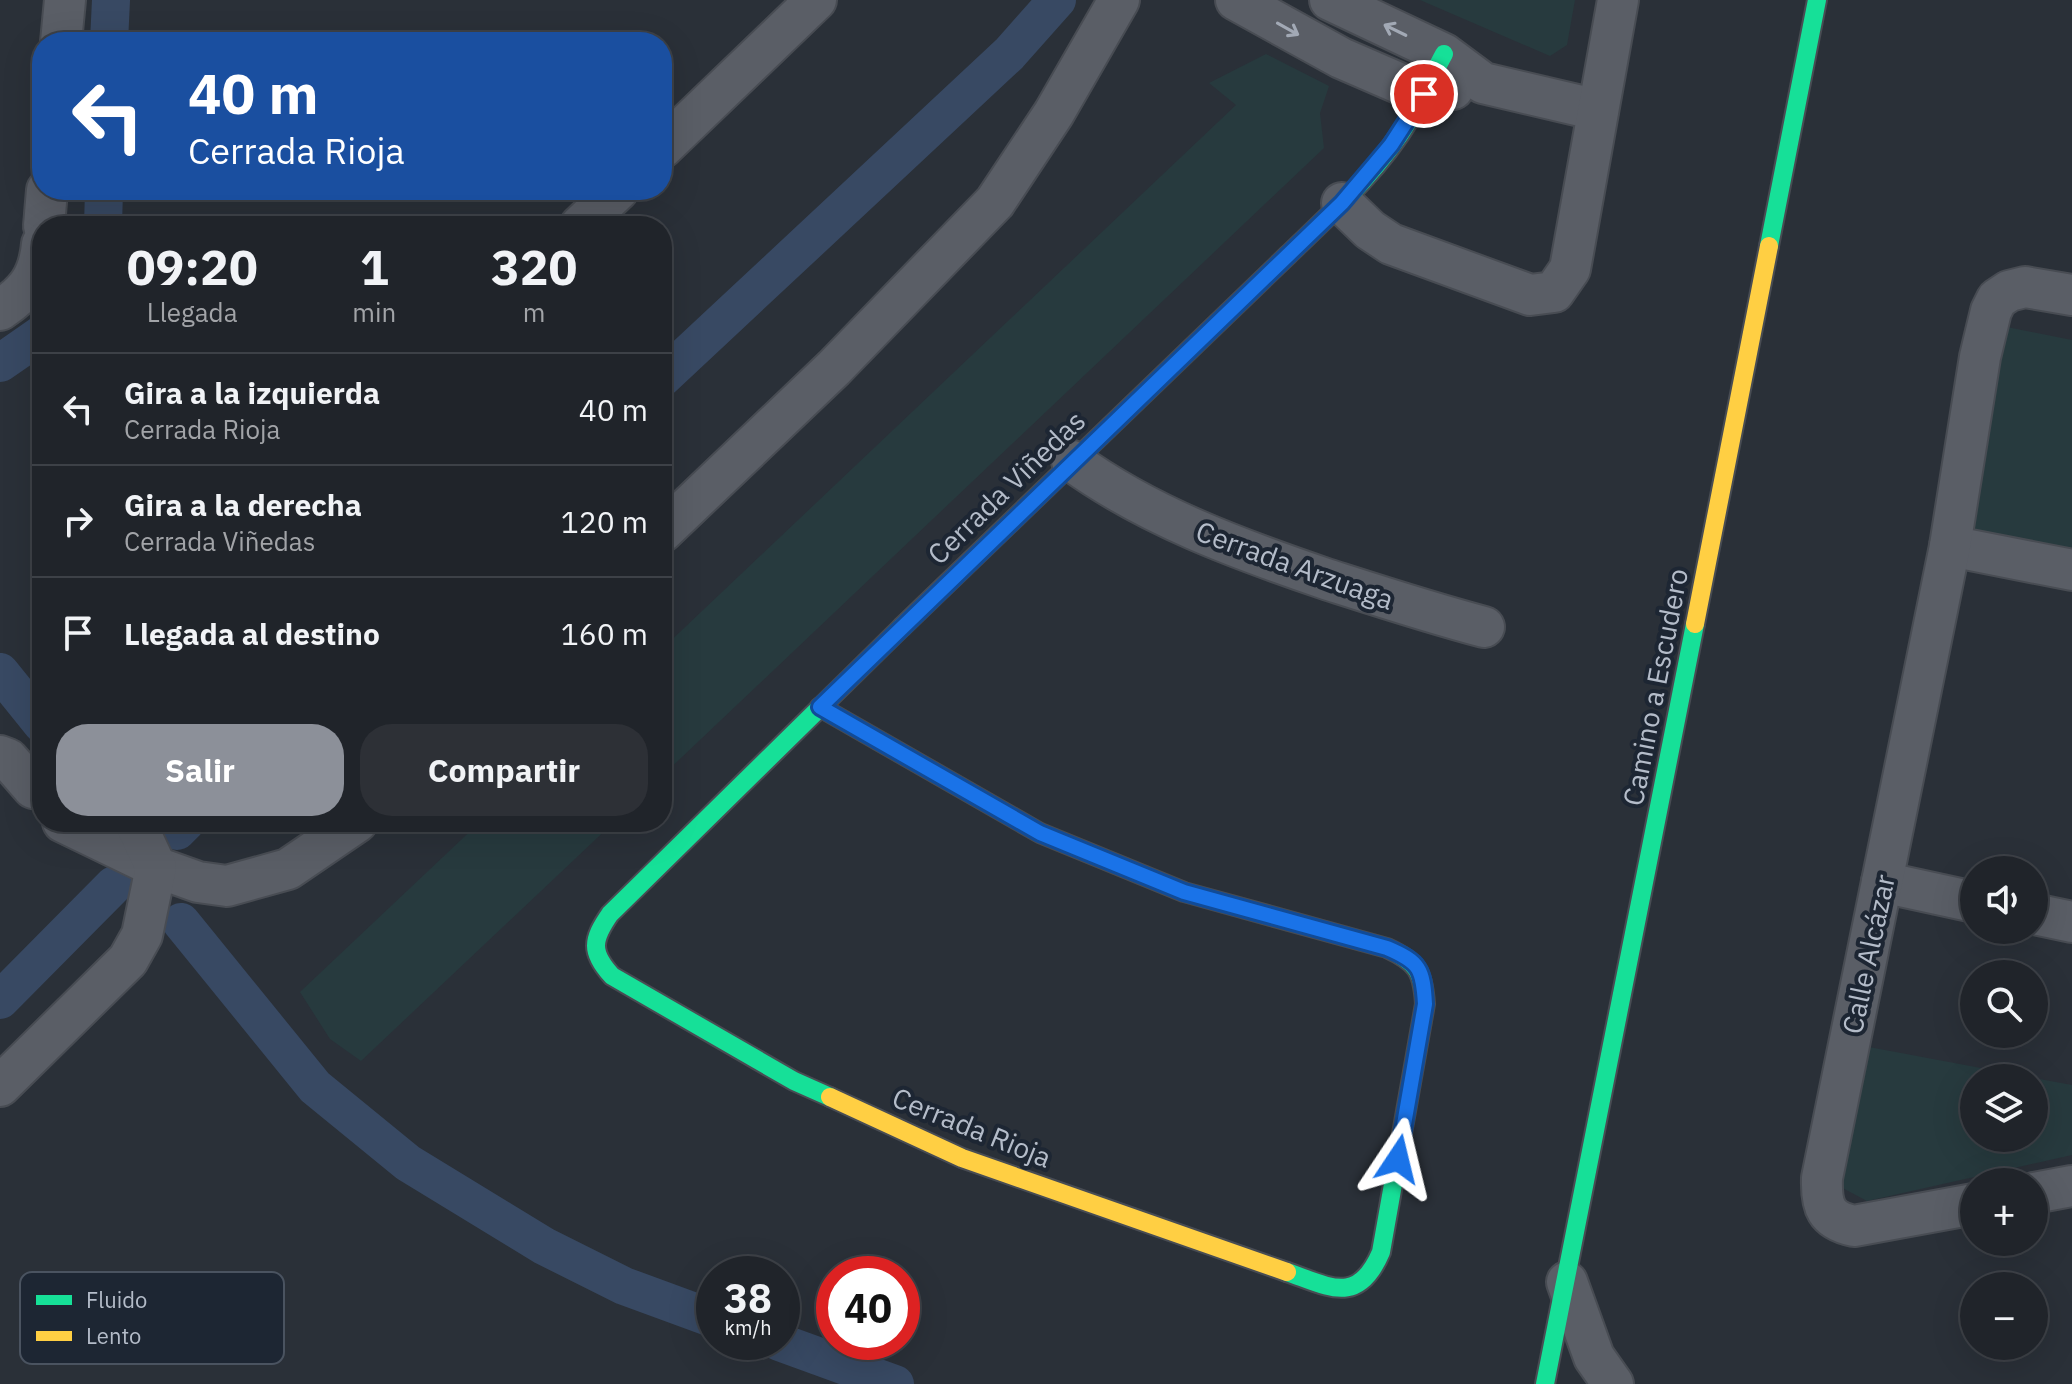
<!DOCTYPE html>
<html lang="es">
<head>
<meta charset="utf-8">
<style>
	body { margin:0; font-family:"IBM Plex Sans",sans-serif; background:#2d3036; color:#f1f3f6; height:100vh; display:flex; flex-direction:column; font-size:30px; white-space:nowrap }
	* { box-sizing:border-box; margin:0 }
	p { font-size:26px; color:#a2a4a8 }
	.icon { flex:none; width:44px; height:44px; fill:none; stroke:currentColor; stroke-width:2; stroke-linecap:round; stroke-linejoin:round }
	.map { position:relative; flex:1; overflow:hidden }
	.details { position:absolute; left:32px; top:216px; width:640px; height:616px; display:flex; flex-direction:column; background:#20242a; border-radius:32px; box-shadow:0 8px 32px #0002,0 0 0 2px #3d4147 }
	.details>* { flex:none }
	.hud { position:absolute; left:32px; top:32px; width:640px; height:168px; border-radius:32px; box-shadow:0 8px 32px #0002,0 0 0 2px #3d4147; background:#1a4fa0; color:#fff; overflow:hidden }
	.tools { position:absolute; left:1960px; top:856px; display:grid; gap:16px }
	.tools a { display:grid; place-items:center; width:88px; height:88px; border-radius:50%; background:#20242a; box-shadow:0 8px 32px #0002,0 0 0 2px #3d4147; font-size:40px }
	.speed { position:absolute; left:696px; top:1256px; display:flex; gap:16px; font-size:40px; font-weight:700; text-align:center }
	.speed>* { display:grid; place-content:center; width:104px; height:104px; border-radius:50%; background:#20242a; box-shadow:0 8px 32px #0002,0 0 0 2px #3d4147; line-height:1 }
	.speed small { font-size:20px; font-weight:400 }
	.speed .limit { border:12px solid #d22; background:#fff; color:#111 }
	.pin { position:absolute; display:grid; place-items:center; width:68px; height:68px; color:#fff; margin:-34px; border:4px solid #fff; border-radius:50%; box-shadow:0 2px 8px #0007 }
	.me { position:absolute; width:88px; margin:-44px; rotate:10deg; stroke-linejoin:round; filter:drop-shadow(0 0 6px #0008) }
	.turn { display:flex; align-items:center; gap:28px; height:168px; padding:0 24px; font-size:36px }
	.turn .icon { width:104px; height:104px; stroke-width:2.5 }
	.turn b { display:block; font-size:56px; line-height:68px }
	.eta { display:flex; justify-content:space-evenly; align-items:center; height:136px; text-align:center }
	.eta b { font-size:48px; font-weight:800; line-height:56px }
	.action { display:flex; gap:16px; margin-top:auto; padding:16px 24px }
	.action a { flex:1; height:92px; border-radius:32px; background:#8c9099; color:#fff; font-size:32px; font-weight:800; line-height:92px; text-align:center }
	.action a+a { background:#2d3036; color:#f1f3f6 }
	ul { padding:0; list-style:none }
	li { display:flex; align-items:center; gap:24px; height:112px; padding:0 24px; border-top:2px solid #3d4147 }
	li div { flex:1 }
	li b { display:block; font-size:30px }
	li em { font-style:normal }
	.map>svg:first-child { display:block }
	.green { fill:#273a3e }
	.lines { fill:none; stroke-linecap:round; stroke-linejoin:round }
	.canal { stroke:#384963; stroke-width:38 }
	.street-casing { stroke:#484c53; stroke-width:44 }
	.fast-casing { stroke:#484c53; stroke-width:22 }
	.slow-casing { stroke:#484c53; stroke-width:22 }
	.street { stroke:#5a5e66; stroke-width:40 }
	.fast { stroke:#16e098; stroke-width:18 }
	.slow { stroke:#ffcf43; stroke-width:18 }
	.oneway { stroke:#a2a9b5 }
	.route-casing { stroke:#114b97; stroke-width:20 }
	.route { stroke:#1a73e8; stroke-width:14 }
	.labels { text-anchor:middle; dominant-baseline:central; stroke-width:8; stroke-linejoin:round; paint-order:stroke }
	.street-label { font-size:28px; fill:#b4bcc9; stroke:#1d2633 }
	.key { fill:#1d2633; stroke:#4a5360; stroke-width:2 }
	.key-label { font-size:22px; fill:#b4bcc9 }
</style>
</head>
<body>
<div class="map">
<svg width="2072" height="1384" viewBox="0 0 2072 1384">
	<rect width="100%" height="100%" fill="#2a3038"/>
	<g class="green">
		<polygon points="1420,0 1575,0 1567,45 1550,56"/>
		<polygon points="1266,54 1329,86 1320,113 1324,148 662,776 662,649 1236,105 1209,83"/>
		<polygon points="2002,326 2072,340 2072,563 1962,540"/>
		<polygon points="480,822 614,822 361,1061 330,1039 300,992"/>
		<polygon points="1869,1047 2034,1078 1974,1078 1974,1138 2034,1138 2034,1078 2072,1085 2072,1155 1867,1201 1835,1184"/>
	</g>
	<g class="lines">
		<g class="canal">
			<polyline points="109,42 111,0"/>
			<polyline points="103,226 104,190"/>
			<polyline points="0,363 42,334"/>
			<polyline points="662,378 1009,54 1057,0"/>
			<polyline points="0,672 42,724"/>
			<polyline points="177,831 186,822"/>
			<polyline points="181,922 315,1087 408,1163 544,1246 624,1286 714,1319"/>
			<polyline points="0,1000 114,885"/>
			<polyline points="779,1342 895,1384"/>
		</g>
		<g class="street-casing">
			<g id="street">
				<polyline points="1236,0 1341,58 1424,94 1453,89"/>
				<polyline points="1330,0 1444,54 1483,83 1598,110"/>
				<polyline points="61,42 65,0"/>
				<polyline points="662,148 816,0"/>
				<polyline points="1342,203 1370,230 1391,244 1530,295 1554,292 1570,269 1618,0"/>
				<polyline points="44,226 47,190"/>
				<polyline points="580,226 618,190"/>
				<path d="M0 310C27 292 39 277 42 244"/>
				<path d="M1072 461C1148 516 1238 549 1326 579 1379 596 1431 613 1484 627"/>
				<polyline points="662,532 834,368 995,202 1054,113 1119,0"/>
				<polyline points="1950,546 2072,570"/>
				<polyline points="0,756 8,759 33,788 42,784"/>
				<polyline points="63,822 156,867 198,882 227,886 288,869 357,822"/>
				<polyline points="1882,882 1974,902"/>
				<polyline points="2034,914 2072,922"/>
				<polyline points="0,1086 128,960 142,935 156,867 135,822"/>
				<polyline points="2034,1193 2072,1186"/>
				<path d="M1974 1204 1854 1226C1826 1220 1821 1207 1822 1178L1950 546 1980 357 1991 311 1997 299 2009 291 2025 287 2072 295"/>
				<polyline points="1567,1282 1594,1357 1613,1384"/>
			</g>
		</g>
		<g class="fast-casing">
			<g id="fast">
				<polyline points="1769,246 1817,0"/>
				<path d="M1288 255C1330 214 1378 172 1409 120 1422 99 1432 76 1444 54"/>
				<path d="M820 707 1040 833 1184 892 1387 948C1417 962 1423 971 1425 1004L1381 1252C1358 1306 1330 1287 1287 1272"/>
				<path d="M830 1097 794 1081 612 976C590 952 592 940 610 914L902 627"/>
				<polyline points="1545,1384 1695,624"/>
			</g>
		</g>
		<g class="slow-casing">
			<g id="slow">
				<polyline points="1695,624 1769,246"/>
				<polyline points="902,627 1288,255"/>
				<polyline points="830,1097 962,1158 1287,1272"/>
			</g>
		</g>
		<use href="#street" class="street"/>
		<use href="#fast" class="fast"/>
		<use href="#slow" class="slow"/>
	</g>
	<defs><path id="oneway-shaft" d="M-6 0H5M1.5-3L5.5 0L1.5 3" fill="none" stroke-width="1.6" stroke-linecap="round" stroke-linejoin="round" transform="scale(2)"/></defs>
	<g class="oneway">
		<use href="#oneway-shaft" transform="translate(1288 29) rotate(29)"/>
		<use href="#oneway-shaft" transform="translate(1395 30) rotate(-154)"/>
	</g>
	<g class="lines">
		<g class="route-casing">
			<path id="route" d="M1398 1159 1425 1004C1423 969 1420 962 1387 948L1184 892 1040 833 820 707 1342 203 1391 145 1424 94"/>
		</g>
		<use href="#route" class="route"/>
	</g>
	<g class="labels">
		<g class="street-label">
			<text transform="translate(1006 487) rotate(-44)">Cerrada Viñedas</text>
			<text transform="translate(1295 565) rotate(20)">Cerrada Arzuaga</text>
			<text transform="translate(1655 687) rotate(-79)">Camino a Escudero</text>
			<text transform="translate(1868 954) rotate(-78)">Calle Alcázar</text>
			<text transform="translate(972 1127) rotate(22)">Cerrada Rioja</text>
		</g>
	</g>
	<rect x="20" y="1272" width="264" height="92" rx="12" class="key"/>
	<rect x="36" y="1295" width="36" height="10" fill="#16e098"/>
	<rect x="36" y="1331" width="36" height="10" fill="#ffcf43"/>
	<g class="key-label">
		<text x="86" y="1308">Fluido</text>
		<text x="86" y="1344">Lento</text>
	</g>
</svg>
<div class="tools">
<a><svg class="icon" aria-label="sound" viewBox="0 0 24 24"><path d="M4 9h4l5-4v14l-5-4H4zM17 9q2 3 0 6"/></svg></a>
<a><svg class="icon" aria-label="search" viewBox="0 0 24 24"><circle cx="10" cy="10" r="6"/><path d="M15 15l6 6"/></svg></a>
<a><svg class="icon" aria-label="layers" viewBox="0 0 24 24"><path d="M12 4l9 5-9 5-9-5zM3 14l9 5 9-5"/></svg></a>
<a>+</a>
<a>−</a>
</div>
<div class="speed"><div>38<small>km/h</small></div><div class="limit">40</div></div>
<div class="pin" style="left:1424px;top:94px;background:#d93025"><svg class="icon" aria-label="arrive" viewBox="0 0 24 24"><path d="M6 21V4h12l-3 4 3 4H6"/></svg></div>
<svg class="me" style="left:1398px;top:1159px" viewBox="-20 -20 40 40"><path d="M0-17L14 15 0 8-14 15z" fill="#1a73e8" stroke="#fff" stroke-width="4"/></svg>
<div class="hud">
<div class="turn"><svg class="icon" aria-label="left" viewBox="0 0 24 24"><path d="M17 20v-9H6M10 6l-5 5 5 5"/></svg><div><b>40 m</b>Cerrada Rioja</div></div>
</div>
<section class="details">
<div class="eta">
<div><b>09:20</b><p>Llegada</p></div>
<div><b>1</b><p>min</p></div>
<div><b>320</b><p>m</p></div>
</div>
<ul>
<li><svg class="icon" aria-label="left" viewBox="0 0 24 24"><path d="M17 20v-9H6M10 6l-5 5 5 5"/></svg><div><b>Gira a la izquierda</b><p>Cerrada Rioja</p></div><em>40 m</em></li>
<li><svg class="icon" aria-label="right" viewBox="0 0 24 24"><path d="M7 20v-9h11M14 6l5 5-5 5"/></svg><div><b>Gira a la derecha</b><p>Cerrada Viñedas</p></div><em>120 m</em></li>
<li><svg class="icon" aria-label="arrive" viewBox="0 0 24 24"><path d="M6 21V4h12l-3 4 3 4H6"/></svg><div><b>Llegada al destino</b></div><em>160 m</em></li>
</ul>
<div class="action"><a>Salir</a><a>Compartir</a></div>
</section>
</div>
</body>
</html>
